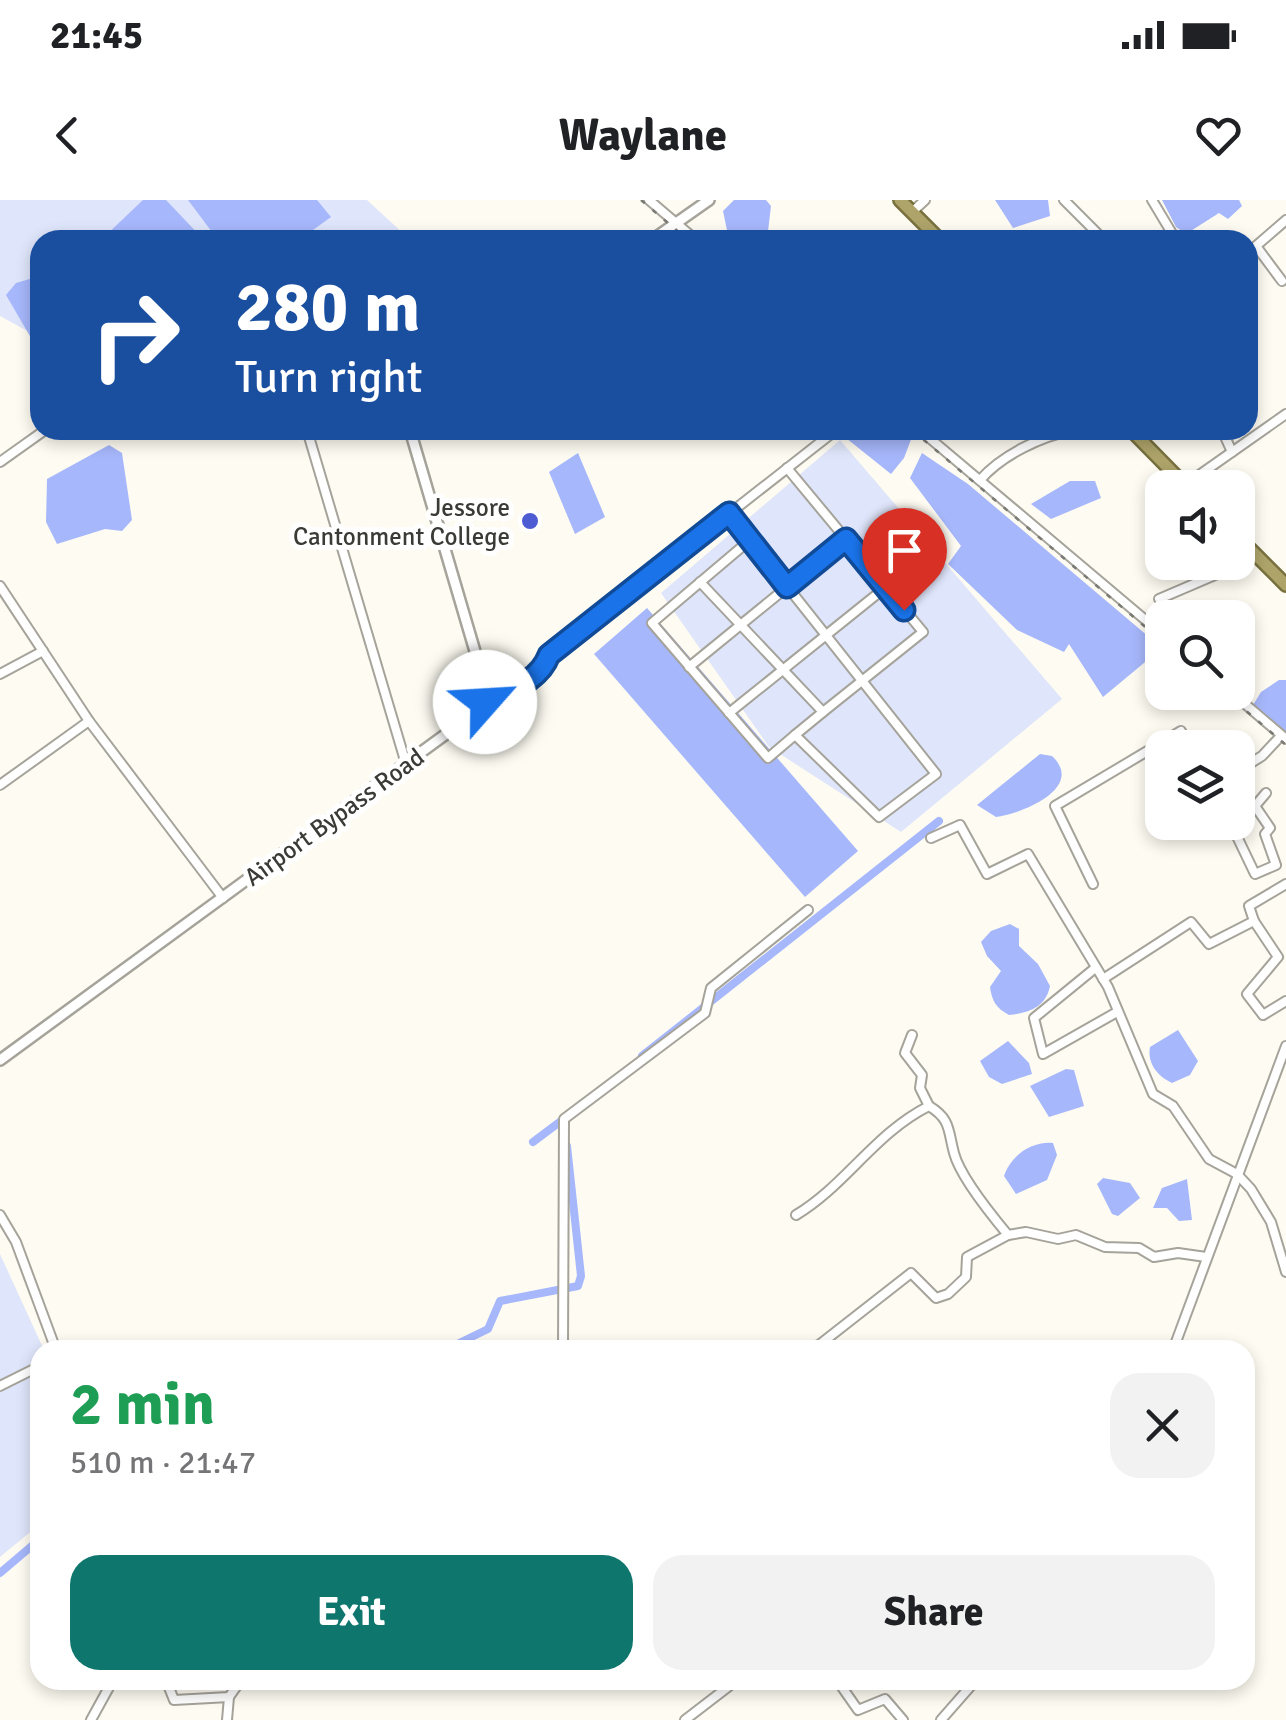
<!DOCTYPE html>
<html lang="en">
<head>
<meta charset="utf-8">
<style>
	body { margin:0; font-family:Signika,sans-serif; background:#f2f2f2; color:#202124; height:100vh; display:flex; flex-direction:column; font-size:38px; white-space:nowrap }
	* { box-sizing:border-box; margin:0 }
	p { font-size:32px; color:#757577 }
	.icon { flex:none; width:55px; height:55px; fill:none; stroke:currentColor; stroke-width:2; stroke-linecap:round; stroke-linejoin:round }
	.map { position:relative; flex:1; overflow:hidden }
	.side { position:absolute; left:30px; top:1140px; width:1225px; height:350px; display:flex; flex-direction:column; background:#fff; border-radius:30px; box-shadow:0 5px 15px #0003 }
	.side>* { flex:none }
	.top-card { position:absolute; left:30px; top:30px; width:1228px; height:210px; border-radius:30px; box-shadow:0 5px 15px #0003; background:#1a4fa0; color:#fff; overflow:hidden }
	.fabs { position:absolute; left:1145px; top:270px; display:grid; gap:20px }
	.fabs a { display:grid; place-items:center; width:110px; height:110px; border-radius:20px; background:#fff; box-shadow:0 5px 15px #0003; font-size:50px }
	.pin { position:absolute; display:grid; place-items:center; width:85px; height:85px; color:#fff; margin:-102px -42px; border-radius:50% 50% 50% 0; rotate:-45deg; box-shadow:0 0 10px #0007 }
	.pin .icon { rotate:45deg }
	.me { position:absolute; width:110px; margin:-55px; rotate:64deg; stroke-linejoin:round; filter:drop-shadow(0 0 8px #0008) }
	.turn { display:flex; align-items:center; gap:35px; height:210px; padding:0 40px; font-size:45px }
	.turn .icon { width:130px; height:130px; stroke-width:2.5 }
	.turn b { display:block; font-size:70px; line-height:85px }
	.round { display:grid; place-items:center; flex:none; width:105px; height:105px; border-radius:30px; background:#f2f2f2 }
	.overview { display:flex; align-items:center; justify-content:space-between; height:170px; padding:0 40px }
	h1 { font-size:60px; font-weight:700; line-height:75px; color:#1e9e55 }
	.button { display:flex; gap:20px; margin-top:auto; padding:20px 40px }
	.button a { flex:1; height:115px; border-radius:30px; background:#0f766e; color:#fff; font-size:40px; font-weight:700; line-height:115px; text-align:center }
	.button a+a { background:#f2f2f2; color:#202124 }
	.status { display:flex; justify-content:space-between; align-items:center; height:70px; padding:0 50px; background:#fff; direction:ltr }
	.status svg { height:28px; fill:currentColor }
	header { display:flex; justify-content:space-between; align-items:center; height:130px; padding:0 40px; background:#fff; font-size:45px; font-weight:700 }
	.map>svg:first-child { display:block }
	.green { fill:#dfe5fa }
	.water { fill:#a6b7fb }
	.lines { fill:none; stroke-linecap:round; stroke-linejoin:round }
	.canal { stroke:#a6b7fb; stroke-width:8 }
	.minor-casing { stroke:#a5a39a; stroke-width:12 }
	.tertiary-casing { stroke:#a5a39a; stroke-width:14 }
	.trunk-casing { stroke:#78713f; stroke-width:16 }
	.minor { stroke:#fff; stroke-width:8 }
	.tertiary { stroke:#fff; stroke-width:9 }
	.trunk { stroke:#aea46a; stroke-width:11 }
	.rail { stroke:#7b7a74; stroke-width:2.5; stroke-dasharray:5 10; stroke-linecap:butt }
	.route-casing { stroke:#114b97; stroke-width:25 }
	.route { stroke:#1a73e8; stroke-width:18 }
	.poi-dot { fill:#4d5cd2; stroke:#fff; stroke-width:4 }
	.labels { text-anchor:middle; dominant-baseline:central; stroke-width:10; stroke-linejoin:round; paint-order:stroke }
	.poi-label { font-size:25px; fill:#3a3a36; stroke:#fff; text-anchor:end }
	.street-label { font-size:25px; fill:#3a3a36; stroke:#fff }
</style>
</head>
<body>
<div class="status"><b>21:45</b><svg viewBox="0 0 49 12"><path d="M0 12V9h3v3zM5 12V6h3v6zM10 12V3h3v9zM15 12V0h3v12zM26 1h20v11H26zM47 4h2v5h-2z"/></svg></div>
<header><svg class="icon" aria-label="back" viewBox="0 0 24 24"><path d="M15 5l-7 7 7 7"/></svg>Waylane<svg class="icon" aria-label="heart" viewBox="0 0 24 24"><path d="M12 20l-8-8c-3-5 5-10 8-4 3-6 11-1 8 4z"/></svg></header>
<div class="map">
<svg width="1286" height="1520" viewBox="0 0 1286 1520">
	<rect width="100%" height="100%" fill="#fefcf2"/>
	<g class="green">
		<polygon points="0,0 367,0 405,35 397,40 40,40 40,138 0,116"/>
		<polygon points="840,240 1062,499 901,632 769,547 661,393"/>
		<polygon points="0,1054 44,1150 40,1150 40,1324 0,1357"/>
	</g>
	<g class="water">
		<polygon points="143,0 166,0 204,40 101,40"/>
		<polygon points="188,0 317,0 331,17 299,40 218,40"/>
		<polygon points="734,0 766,0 771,6 767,40 729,40 723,11"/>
		<polygon points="995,0 1048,0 1050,16 1013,28"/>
		<polygon points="1162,0 1239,0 1242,6 1228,19 1219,13 1186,34 1176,27"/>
		<polygon points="40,76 40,143 34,143 6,95 16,83"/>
		<polygon points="836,230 902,230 912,237 904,258 891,274"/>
		<polygon points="109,245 122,253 132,320 122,331 105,329 57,344 46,322 47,279"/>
		<polygon points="578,253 605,317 575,334 549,272"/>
		<polygon points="922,253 968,284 1162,448 1103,497 1069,444 1064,452 1017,430 948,364 961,346 910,278"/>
		<polygon points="1070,281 1095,281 1101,298 1051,319 1031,304"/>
		<polygon points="647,408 858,651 805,697 594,454"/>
		<polygon points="1279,480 1286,480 1286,533 1253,505 1261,492"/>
		<path d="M1040 554 1052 556C1086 588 1021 614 996 617L977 605Z"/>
		<path d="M1010 724 1019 729V746L1038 764 1050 786C1046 807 1029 813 1009 815 996 808 992 801 990 787L1001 771 987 756 981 742 991 731Z"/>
		<path d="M1178 830 1198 861 1190 875 1172 883C1157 876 1147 863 1150 847Z"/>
		<polygon points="1008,841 1029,863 1032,874 1002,884 989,877 980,861"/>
		<polygon points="1066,869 1074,870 1084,906 1049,917 1030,886"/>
		<path d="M1053 943 1057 955 1047 980 1016 994 1004 976C1011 955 1032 941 1053 943Z"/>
		<polygon points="1103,978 1130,983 1140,998 1118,1016 1112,1014 1097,984"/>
		<polygon points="1187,979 1192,1020 1179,1021 1167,1008 1153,1008 1162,988"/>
	</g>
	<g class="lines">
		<g class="canal">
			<polyline points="642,856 939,621"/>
			<polyline points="533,942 565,918"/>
			<polyline points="445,1150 488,1129 500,1101 578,1086 581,1076 567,946"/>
			<polyline points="0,1373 40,1339"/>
		</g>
		<g class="minor-casing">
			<g id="minor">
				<polyline points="649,0 696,40"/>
				<polyline points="1064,0 1099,35"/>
				<polyline points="1152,0 1176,40"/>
				<polyline points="912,12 925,0"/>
				<polyline points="1282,81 1256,46 1286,20"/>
				<polyline points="307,230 406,564"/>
				<polyline points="920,230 1162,434"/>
				<polyline points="1222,230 1232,252"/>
				<polyline points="0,262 45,230"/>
				<path d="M980 280C1002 255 1041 236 1074 230"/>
				<polyline points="1185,285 1286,214"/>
				<polyline points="729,313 936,574 879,617 795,535 768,558 652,423 750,340"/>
				<polyline points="700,382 823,512 923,432 787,268"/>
				<polyline points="0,386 89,521"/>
				<polyline points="1159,399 1236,366 1254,353"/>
				<polyline points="689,467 846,339"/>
				<polyline points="0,474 43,451"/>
				<polyline points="1231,492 1286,539"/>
				<path d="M485 502C510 490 539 482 549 455L836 230"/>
				<polyline points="729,513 886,387"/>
				<polyline points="795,535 823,512"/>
				<polyline points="1238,571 1262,556 1278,539"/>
				<polyline points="0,585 89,521 223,698"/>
				<polyline points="1238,611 1255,606"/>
				<polyline points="1230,622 1255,674 1276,665 1265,634 1270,628 1255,606 1266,593"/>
				<polyline points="931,638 960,625 987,674 1028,654 1108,787 1153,894 1173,906 1209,959 1237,974 1251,989 1271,1022 1286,1072"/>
				<polyline points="1093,684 1055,606 1181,531 1190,548"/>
				<polyline points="1254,721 1278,757 1247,794 1263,815 1286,801"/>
				<polyline points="1094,769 1034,818 1043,854 1117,812"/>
				<polyline points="1103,779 1191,722 1209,744 1254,721 1249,706 1286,684"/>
				<polyline points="912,835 905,853 922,875 920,888 929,906"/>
				<polyline points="0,1015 16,1042 56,1150"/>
				<path d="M796 1015C846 985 875 933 929 906 951 919 948 931 954 953 960 976 993 1017 1008 1035L1026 1032 1058 1039 1076 1035 1105 1047 1139 1048 1154 1057 1178 1053 1206 1057"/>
				<polyline points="801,1149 819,1145 911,1073 936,1098 948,1094 966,1077 967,1057 1008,1035"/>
				<polyline points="563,1150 564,919 705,813 711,788 808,710"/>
				<polyline points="693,1150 721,1146 721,1150"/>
				<polyline points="1173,1150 1286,846"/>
				<polyline points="0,1186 40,1166"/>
				<polyline points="166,1480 174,1500 229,1497 241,1480"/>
				<polyline points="837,1480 858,1510 885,1499 903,1520"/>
				<polyline points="91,1520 113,1480"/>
				<polyline points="227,1520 229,1497"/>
				<polyline points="685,1520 737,1480"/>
				<polyline points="941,1520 976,1480"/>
			</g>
		</g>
		<g class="tertiary-casing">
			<g id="tertiary">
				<polyline points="652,40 709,0"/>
				<polyline points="0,860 483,507 484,482 410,230"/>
			</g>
		</g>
		<g class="trunk-casing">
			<g id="trunk">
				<polyline points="900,0 940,40"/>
				<polyline points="1131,230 1188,288"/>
				<polyline points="1238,337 1286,385"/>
			</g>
		</g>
		<use href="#minor" class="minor"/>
		<use href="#tertiary" class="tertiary"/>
		<use href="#trunk" class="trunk"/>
		<g class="rail">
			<polyline points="641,0 688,40"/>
			<polyline points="912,230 1162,441"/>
			<polyline points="1224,492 1286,545"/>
		</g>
	</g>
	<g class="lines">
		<g class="route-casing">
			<path id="route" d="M485 502C509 490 539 482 549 455L729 313 787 387 846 339 904 410"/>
		</g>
		<use href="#route" class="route"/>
	</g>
	<circle class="poi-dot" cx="530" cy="321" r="10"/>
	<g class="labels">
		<g class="poi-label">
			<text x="510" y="307">Jessore<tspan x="510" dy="29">Cantonment College</tspan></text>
		</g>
		<g class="street-label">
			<text transform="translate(334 617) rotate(-36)">Airport Bypass Road</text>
		</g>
	</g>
</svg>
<div class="fabs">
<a><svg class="icon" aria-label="sound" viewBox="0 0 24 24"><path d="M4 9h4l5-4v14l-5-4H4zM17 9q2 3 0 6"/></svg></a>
<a><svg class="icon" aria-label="search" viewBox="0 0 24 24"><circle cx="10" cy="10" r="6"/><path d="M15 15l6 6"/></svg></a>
<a><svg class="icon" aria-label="layers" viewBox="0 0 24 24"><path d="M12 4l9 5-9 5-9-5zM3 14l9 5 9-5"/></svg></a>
</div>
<div class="pin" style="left:904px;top:410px;background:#d93025"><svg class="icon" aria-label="arrive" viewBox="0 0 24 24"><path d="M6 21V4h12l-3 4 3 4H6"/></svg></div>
<svg class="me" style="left:485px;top:502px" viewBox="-20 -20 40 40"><circle r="19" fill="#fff"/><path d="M0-13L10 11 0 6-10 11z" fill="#1a73e8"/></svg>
<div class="top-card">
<div class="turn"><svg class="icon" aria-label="right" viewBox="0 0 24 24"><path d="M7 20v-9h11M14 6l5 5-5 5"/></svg><div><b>280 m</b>Turn right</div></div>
</div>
<section class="side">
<div class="overview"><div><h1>2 min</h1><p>510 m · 21:47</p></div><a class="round"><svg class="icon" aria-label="close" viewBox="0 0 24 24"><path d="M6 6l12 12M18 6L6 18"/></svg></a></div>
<div class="button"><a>Exit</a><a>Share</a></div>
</section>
</div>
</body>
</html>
